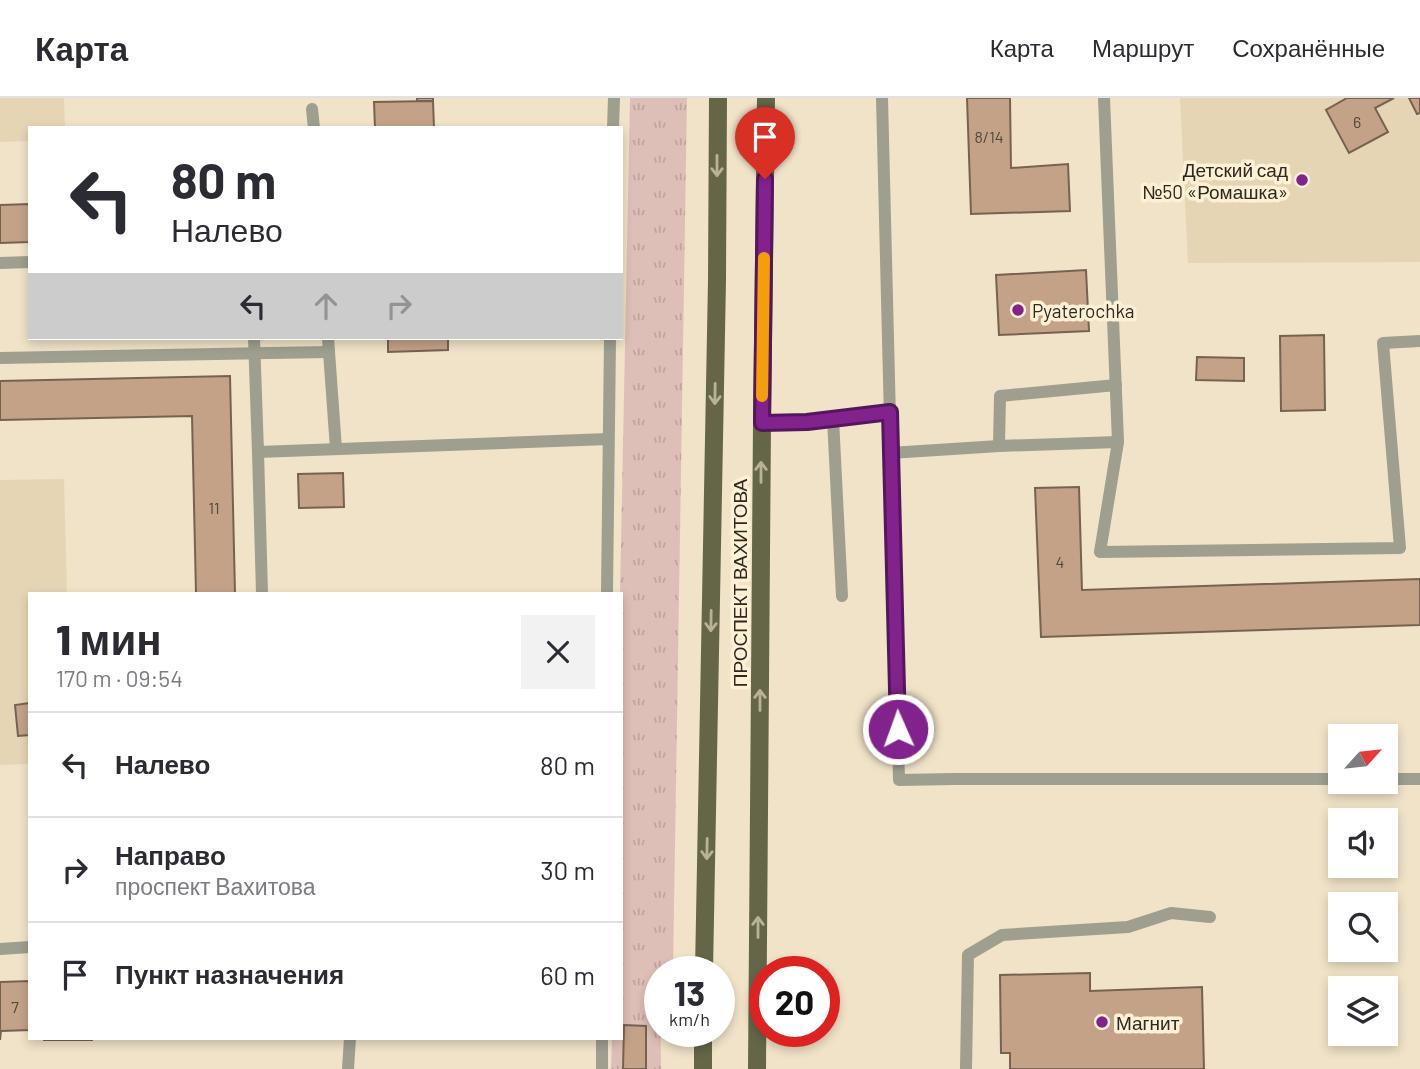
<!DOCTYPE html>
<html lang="ru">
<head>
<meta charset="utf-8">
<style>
	body { margin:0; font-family:Barlow,sans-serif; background:#f2f2f3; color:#2b2b33; height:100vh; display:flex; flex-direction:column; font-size:26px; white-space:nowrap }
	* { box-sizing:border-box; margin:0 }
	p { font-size:23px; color:#7c7c81 }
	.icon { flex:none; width:38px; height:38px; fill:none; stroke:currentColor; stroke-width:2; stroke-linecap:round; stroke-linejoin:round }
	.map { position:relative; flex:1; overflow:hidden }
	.details { position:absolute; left:28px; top:494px; width:595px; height:448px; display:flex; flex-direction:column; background:#fff; border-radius:0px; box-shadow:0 4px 10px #0003 }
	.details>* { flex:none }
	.top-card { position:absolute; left:28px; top:28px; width:595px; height:214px; border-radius:0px; box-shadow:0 4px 10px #0003; background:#fff; color:#2b2b33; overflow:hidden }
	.needle { width:46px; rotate:63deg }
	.fabs { position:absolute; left:1328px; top:626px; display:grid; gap:14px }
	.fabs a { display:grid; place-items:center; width:70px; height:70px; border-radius:0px; background:#fff; box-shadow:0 4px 10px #0003; font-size:35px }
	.speed { position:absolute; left:644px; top:858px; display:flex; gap:14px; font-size:35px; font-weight:700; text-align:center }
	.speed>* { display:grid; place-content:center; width:91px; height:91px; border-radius:50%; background:#fff; box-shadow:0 4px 10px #0003; line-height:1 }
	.speed small { font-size:18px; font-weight:400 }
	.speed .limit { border:10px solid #d22; background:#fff; color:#111 }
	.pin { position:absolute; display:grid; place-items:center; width:60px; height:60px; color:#fff; margin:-72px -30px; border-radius:50% 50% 50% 0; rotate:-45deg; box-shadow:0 0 7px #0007 }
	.pin .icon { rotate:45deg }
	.me { position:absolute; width:77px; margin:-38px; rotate:358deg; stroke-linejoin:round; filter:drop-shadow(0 0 5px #0008) }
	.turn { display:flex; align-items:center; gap:24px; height:147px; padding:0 28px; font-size:32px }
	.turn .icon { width:91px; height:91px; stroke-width:2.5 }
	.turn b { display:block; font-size:49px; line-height:60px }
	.lanes { display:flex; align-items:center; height:66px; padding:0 28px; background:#0003; justify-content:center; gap:35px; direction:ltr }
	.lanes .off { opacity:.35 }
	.round { display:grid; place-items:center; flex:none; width:74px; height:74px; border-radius:0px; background:#f2f2f3 }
	.overview { display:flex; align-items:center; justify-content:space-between; height:119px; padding:0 28px }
	h1 { font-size:42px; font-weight:800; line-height:52px }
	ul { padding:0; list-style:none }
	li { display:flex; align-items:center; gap:21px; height:105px; padding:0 28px; border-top:2px solid #e1e1e2 }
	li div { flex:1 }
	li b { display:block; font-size:26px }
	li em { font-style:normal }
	header { display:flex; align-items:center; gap:42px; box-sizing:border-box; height:98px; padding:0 35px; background:#fff; border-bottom:2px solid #e1e1e2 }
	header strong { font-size:33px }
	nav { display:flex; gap:38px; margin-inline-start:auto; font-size:24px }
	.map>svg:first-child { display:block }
	.built { fill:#e6d5b4 }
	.grass { fill:url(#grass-tufts) }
	.building { fill:#c3a288; stroke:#776251; stroke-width:2 }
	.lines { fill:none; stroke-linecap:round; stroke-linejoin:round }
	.service { stroke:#9e9f8e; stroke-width:12 }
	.primary { stroke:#656648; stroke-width:18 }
	.oneway { stroke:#b9b296 }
	.route-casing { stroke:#54165c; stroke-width:18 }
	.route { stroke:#82228d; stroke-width:12 }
	.slow { stroke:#f59e0b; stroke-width:12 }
	.poi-dot { fill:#82228d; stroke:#fdf0d5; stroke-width:2.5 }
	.labels { text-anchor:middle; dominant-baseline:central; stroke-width:7; stroke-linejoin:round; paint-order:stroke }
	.number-label { font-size:16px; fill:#534739 }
	.poi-label { font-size:19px; fill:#2e291f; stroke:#fdf0d5; text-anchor:start }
	.street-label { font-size:19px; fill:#2e291f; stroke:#fdf0d5 }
</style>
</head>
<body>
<header>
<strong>Карта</strong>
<nav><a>Карта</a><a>Маршрут</a><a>Сохранённые</a></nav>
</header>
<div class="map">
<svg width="1420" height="971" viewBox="0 0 1420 971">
	<defs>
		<pattern id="grass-tufts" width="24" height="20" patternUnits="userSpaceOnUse" patternTransform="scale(1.75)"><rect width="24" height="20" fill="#debfb7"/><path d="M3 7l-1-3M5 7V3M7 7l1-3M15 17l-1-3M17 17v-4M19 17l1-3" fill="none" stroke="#bfa49d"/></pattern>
	</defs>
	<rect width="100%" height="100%" fill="#f0e3c8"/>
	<g class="built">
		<polygon points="0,0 64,0 65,30 30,30 30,43 0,44"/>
		<polygon points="1180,0 1420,0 1420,164 1188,165"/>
		<polygon points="64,381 67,495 30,495 30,666 0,667 0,382"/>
	</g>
	<polygon class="grass" points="630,0 687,0 673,873 660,873 661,971 611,971 612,940 621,940 621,495 620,495"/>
	<g class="building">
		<rect x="417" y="0" width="16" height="3"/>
		<polygon points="967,0 1010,0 1011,70 1068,66 1070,113 971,116"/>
		<polygon points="1347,0 1394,0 1375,10 1388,34 1349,55 1326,12"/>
		<polygon points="1409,0 1420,0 1420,15 1417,16"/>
		<polygon points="433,3 434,30 375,30 374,4"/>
		<polygon points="30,106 30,144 0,145 0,107"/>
		<polygon points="1086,172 1089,233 999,237 996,177"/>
		<polygon points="1324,237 1325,312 1281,313 1280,238"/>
		<polygon points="388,240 448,240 448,252 388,254"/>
		<polygon points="1197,259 1244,260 1244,283 1196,282"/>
		<polygon points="230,278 235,495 196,495 192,318 0,322 0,283"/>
		<polygon points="343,375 344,409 299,410 298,376"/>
		<polygon points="1079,389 1082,492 1420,481 1420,527 1041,539 1035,390"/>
		<polygon points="30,605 30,637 18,638 15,607"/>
		<polygon points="1090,875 1090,893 1202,889 1204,971 1010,971 1010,955 1001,955 1000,877"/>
		<polygon points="30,883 30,932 1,933 0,942 0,884"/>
		<polygon points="624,927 646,928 646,971 623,971"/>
		<rect x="44" y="940" width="48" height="2"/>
	</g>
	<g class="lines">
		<g class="service">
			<polyline points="882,0 899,682 954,681 1340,681"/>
			<polyline points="1104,0 1118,344 1100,454 1400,450 1383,245 1420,243"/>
			<polyline points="312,11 314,30"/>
			<polyline points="613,30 614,0"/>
			<polyline points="0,165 30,164"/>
			<polyline points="254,240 258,354 608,341"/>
			<polyline points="328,240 336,351"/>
			<polyline points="0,260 329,254"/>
			<polyline points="833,321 842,498"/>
			<polyline points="762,325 807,324 889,314"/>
			<polyline points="999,348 1000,298 1116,287"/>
			<polyline points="258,354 262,495"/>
			<polyline points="890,355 999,348 1118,344"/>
			<polyline points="607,495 610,240"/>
			<polyline points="1386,681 1420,681"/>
			<polyline points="0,851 30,849"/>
			<polyline points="348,971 350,940"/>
			<polyline points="602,971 602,940"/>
			<polyline points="966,971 968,857 1002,837 1128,829 1171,815 1210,819"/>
		</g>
		<g class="primary">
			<polyline points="704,873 717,182 718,0"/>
			<polyline points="703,971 703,933"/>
			<polyline points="757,971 762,325 766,0"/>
		</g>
	</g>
	<defs><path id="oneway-shaft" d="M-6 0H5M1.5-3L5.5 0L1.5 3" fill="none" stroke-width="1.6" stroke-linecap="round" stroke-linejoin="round" transform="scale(1.75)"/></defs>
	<g class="oneway">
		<use href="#oneway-shaft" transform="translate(717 68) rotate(90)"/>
		<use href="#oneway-shaft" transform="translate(715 296) rotate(91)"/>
		<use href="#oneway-shaft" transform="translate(761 374) rotate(-90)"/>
		<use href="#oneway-shaft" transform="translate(711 523) rotate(91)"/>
		<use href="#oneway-shaft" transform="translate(760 602) rotate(-90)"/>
		<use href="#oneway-shaft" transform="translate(707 751) rotate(91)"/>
		<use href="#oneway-shaft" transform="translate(758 829) rotate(-90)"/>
	</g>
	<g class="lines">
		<g class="route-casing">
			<polyline id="route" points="765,81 762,325 807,324 890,314 898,631"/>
		</g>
		<use href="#route" class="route"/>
		<polyline class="slow" points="762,298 764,160"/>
	</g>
	<g class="poi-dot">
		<circle cx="1302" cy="82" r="7"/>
		<circle cx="1018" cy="212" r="7"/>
		<circle cx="1102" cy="924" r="7"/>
	</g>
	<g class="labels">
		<g class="number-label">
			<text x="1357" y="23">6</text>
			<text x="989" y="38">8/14</text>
			<text x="214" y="409">11</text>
			<text x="1060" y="463">4</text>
			<text x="15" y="908">7</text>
		</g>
		<g class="poi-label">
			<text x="1288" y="71" text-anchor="end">Детский сад<tspan x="1288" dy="22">№50 «Ромашка»</tspan></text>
			<text x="1032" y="212">Pyaterochka</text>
			<text x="1116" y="924">Магнит</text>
		</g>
		<g class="street-label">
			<text transform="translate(739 485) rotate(-90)">ПРОСПЕКТ ВАХИТОВА</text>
		</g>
	</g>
</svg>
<div class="fabs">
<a><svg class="needle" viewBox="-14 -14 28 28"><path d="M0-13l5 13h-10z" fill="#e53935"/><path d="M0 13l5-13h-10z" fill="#7c7c81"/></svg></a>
<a><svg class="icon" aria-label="sound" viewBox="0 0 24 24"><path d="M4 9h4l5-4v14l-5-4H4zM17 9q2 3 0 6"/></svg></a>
<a><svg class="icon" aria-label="search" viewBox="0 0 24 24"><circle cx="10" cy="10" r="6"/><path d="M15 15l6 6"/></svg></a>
<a><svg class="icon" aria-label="layers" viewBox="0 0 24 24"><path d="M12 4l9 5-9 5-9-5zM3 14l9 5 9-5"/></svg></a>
</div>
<div class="speed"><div>13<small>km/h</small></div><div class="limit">20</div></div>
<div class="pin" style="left:765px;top:81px;background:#d93025"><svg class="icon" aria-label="arrive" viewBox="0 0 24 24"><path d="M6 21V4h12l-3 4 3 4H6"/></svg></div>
<svg class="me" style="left:898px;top:631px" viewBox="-20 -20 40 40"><circle r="17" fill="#82228d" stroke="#fff" stroke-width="3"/><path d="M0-11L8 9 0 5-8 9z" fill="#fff"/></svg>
<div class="top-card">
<div class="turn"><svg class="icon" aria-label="left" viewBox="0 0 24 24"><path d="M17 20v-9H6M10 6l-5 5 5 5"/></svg><div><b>80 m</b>Налево</div></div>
<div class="lanes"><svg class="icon" aria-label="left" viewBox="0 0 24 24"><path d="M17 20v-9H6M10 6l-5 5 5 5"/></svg><svg class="icon off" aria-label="ahead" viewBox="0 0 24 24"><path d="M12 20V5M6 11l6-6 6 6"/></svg><svg class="icon off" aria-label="right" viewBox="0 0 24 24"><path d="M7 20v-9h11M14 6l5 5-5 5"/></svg></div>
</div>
<section class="details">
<div class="overview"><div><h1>1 мин</h1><p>170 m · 09:54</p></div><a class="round"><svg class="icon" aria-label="close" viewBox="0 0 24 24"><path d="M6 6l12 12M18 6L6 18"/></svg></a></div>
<ul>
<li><svg class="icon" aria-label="left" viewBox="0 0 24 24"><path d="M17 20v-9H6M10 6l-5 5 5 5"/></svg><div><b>Налево</b></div><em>80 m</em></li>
<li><svg class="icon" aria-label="right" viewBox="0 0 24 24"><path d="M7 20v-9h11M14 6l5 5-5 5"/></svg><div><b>Направо</b><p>проспект Вахитова</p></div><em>30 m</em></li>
<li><svg class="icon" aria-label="arrive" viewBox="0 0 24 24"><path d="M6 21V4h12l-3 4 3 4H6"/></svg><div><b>Пункт назначения</b></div><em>60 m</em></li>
</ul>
</section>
</div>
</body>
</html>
